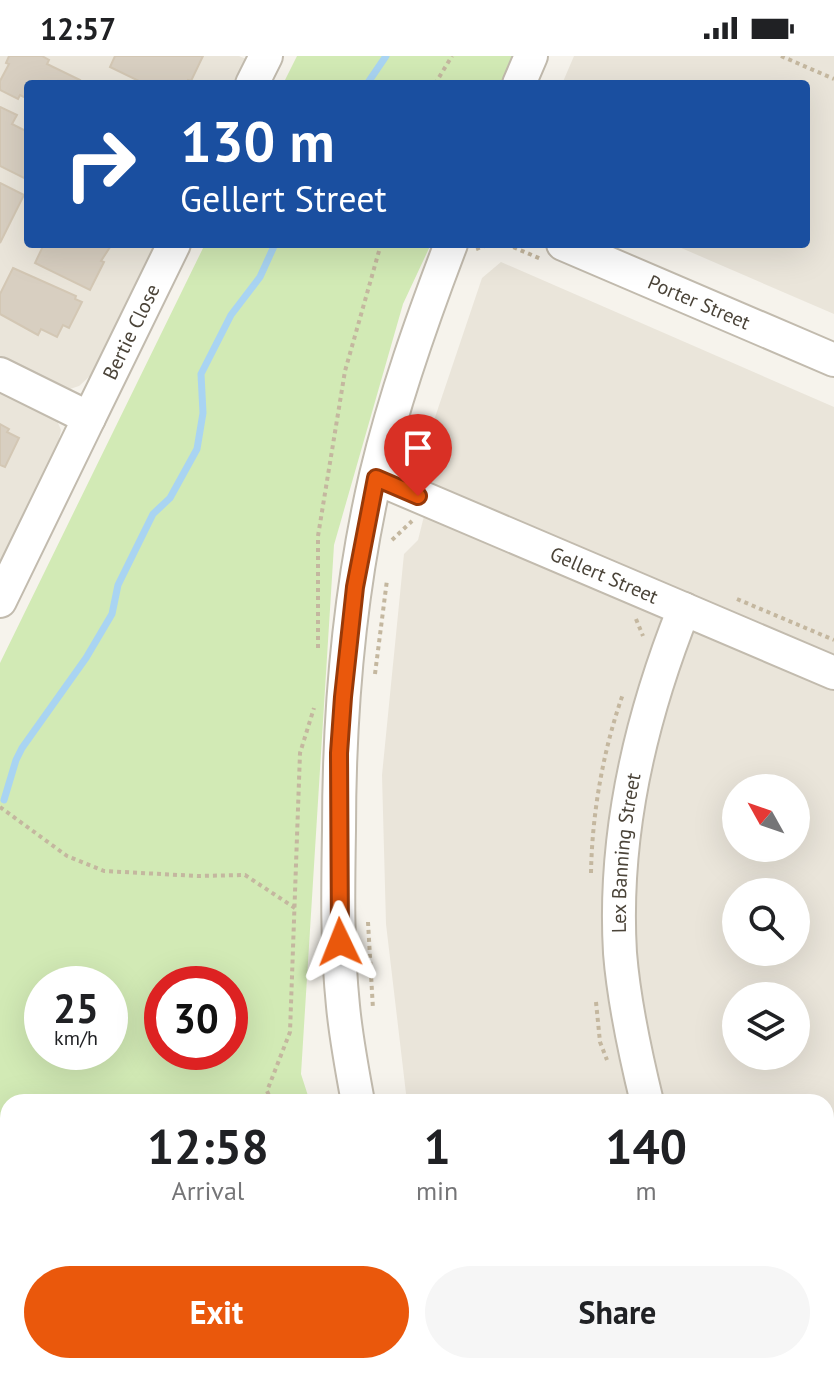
<!DOCTYPE html>
<html lang="en">
<head>
<meta charset="utf-8">
<style>
	body { margin:0; font-family:"PT Sans",sans-serif; background:#f6f6f6; color:#202124; height:100vh; display:flex; flex-direction:column; font-size:30px; white-space:nowrap }
	* { box-sizing:border-box; margin:0 }
	p { font-size:26px; color:#757577 }
	.icon { flex:none; width:44px; height:44px; fill:none; stroke:currentColor; stroke-width:2; stroke-linecap:round; stroke-linejoin:round }
	.map { position:relative; flex:1; overflow:hidden }
	.sheet { position:absolute; left:0px; top:1038px; width:834px; height:280px; display:flex; flex-direction:column; background:#fff; border-radius:24px 24px 0 0; box-shadow:0 8px 32px #0002 }
	.sheet>* { flex:none }
	.guide { position:absolute; left:24px; top:24px; width:786px; height:168px; border-radius:8px; box-shadow:0 8px 32px #0002; background:#1a4fa0; color:#fff; overflow:hidden }
	.needle { width:52px; rotate:310deg }
	.controls { position:absolute; left:722px; top:718px; display:grid; gap:16px }
	.controls a { display:grid; place-items:center; width:88px; height:88px; border-radius:50%; background:#fff; box-shadow:0 8px 32px #0002; font-size:40px }
	.speed { position:absolute; left:24px; top:910px; display:flex; gap:16px; font-size:40px; font-weight:700; text-align:center }
	.speed>* { display:grid; place-content:center; width:104px; height:104px; border-radius:50%; background:#fff; box-shadow:0 8px 32px #0002; line-height:1 }
	.speed small { font-size:20px; font-weight:400 }
	.speed .limit { border:12px solid #d22; background:#fff; color:#111 }
	.pin { position:absolute; display:grid; place-items:center; width:68px; height:68px; color:#fff; margin:-82px -34px; border-radius:50% 50% 50% 0; rotate:-45deg; box-shadow:0 0 8px #0007 }
	.pin .icon { rotate:45deg }
	.me { position:absolute; width:88px; margin:-44px; rotate:358deg; stroke-linejoin:round; filter:drop-shadow(0 0 6px #0008) }
	.turn { display:flex; align-items:center; gap:28px; height:168px; padding:0 24px; font-size:36px }
	.turn .icon { width:104px; height:104px; stroke-width:2.5 }
	.turn b { display:block; font-size:56px; line-height:68px }
	.eta { display:flex; justify-content:space-evenly; align-items:center; height:136px; text-align:center }
	.eta b { font-size:48px; font-weight:800; line-height:56px }
	.button { display:flex; gap:16px; margin-top:auto; padding:16px 24px }
	.button a { flex:1; height:92px; border-radius:48px; background:#ea580c; color:#fff; font-size:32px; font-weight:800; line-height:92px; text-align:center }
	.button a+a { background:#f6f6f6; color:#202124 }
	.status { display:flex; justify-content:space-between; align-items:center; height:56px; padding:0 40px; background:#fff; direction:ltr }
	.status svg { height:22px; fill:currentColor }
	.map>svg:first-child { display:block }
	.residential { fill:#eae5da; fill-rule:evenodd }
	.green { fill:#d2eab5; fill-rule:evenodd }
	.lines { fill:none; stroke-linecap:round; stroke-linejoin:round }
	.stream { stroke:#a9d4f2; stroke-width:7 }
	.building { fill:#d8cfc1; stroke:#d3c7b4; stroke-width:2 }
	.minor-casing { stroke:#c2bbae; stroke-width:36 }
	.path { stroke:#c4b79f; stroke-width:4; stroke-dasharray:4 4; stroke-linecap:butt }
	.minor { stroke:#fff; stroke-width:32 }
	.route-casing { stroke:#983908; stroke-width:20 }
	.route { stroke:#ea580c; stroke-width:14 }
	.labels { text-anchor:middle; dominant-baseline:central; stroke-width:8; stroke-linejoin:round; paint-order:stroke }
	.street-label { font-size:20px; fill:#4b4439; stroke:#fff }
</style>
</head>
<body>
<div class="status"><b>12:57</b><svg viewBox="0 0 49 12"><path d="M0 12V9h3v3zM5 12V6h3v6zM10 12V3h3v9zM15 12V0h3v12zM26 1h20v11H26zM47 4h2v5h-2z"/></svg></div>
<div class="map">
<svg width="834" height="1318" viewBox="0 0 834 1318">
	<rect width="100%" height="100%" fill="#f6f3ec"/>
	<g class="residential">
		<polygon points="0,0 239,0 246,3 234,28 28,28 28,188 156,188 90,320 79,330 70,333 61,332 0,303"/>
		<polygon points="574,0 834,0 834,258 672,188 806,188 806,28 562,28"/>
		<path d="M501 206 834 351V1236L826 1239V1046H407L386 868 382 719 404 498 418 484 438 404 426 388 482 222ZM736 732H796V792H736ZM736 836H796V896H736ZM736 940H796V1000H736Z"/>
		<polygon points="0,330 56,362 61,374 58,387 0,506"/>
		<polygon points="493,1310 555,1310 528,1318 508,1318"/>
	</g>
	<g class="green">
		<polygon points="297,0 516,0 503,28 283,28"/>
		<path d="M205 188H431L403 248 334 489 301 1018 310 1046H8V1310H392L395 1318H0V607ZM42 928H110V996H42ZM162 928H230V996H162Z"/>
	</g>
	<g class="lines">
		<g class="stream">
			<polyline points="367,28 386,0"/>
			<polyline points="4,744 16,704 22,692 86,602 112,558 118,529 153,458 170,442 197,393 203,357 201,318 231,259 260,221 275,188"/>
		</g>
	</g>
	<g class="building">
		<polygon points="9,0 42,0 49,4 47,8 80,24 78,28 28,28 28,43 20,39 18,43 0,34 0,25 9,8 6,7"/>
		<polygon points="115,0 203,0 191,25 188,24 186,28 145,28 110,11"/>
		<polygon points="0,51 17,59 12,68 28,76 28,114 24,122 0,110"/>
		<polygon points="0,127 24,139 0,187"/>
		<polygon points="44,188 112,188 101,205 104,206 90,234 35,207"/>
		<polygon points="13,212 76,240 75,243 82,246 69,272 63,269 57,281 41,273 38,279 0,258 0,238"/>
		<polygon points="0,368 9,373 7,376 19,382 5,411 0,409"/>
	</g>
	<g class="lines">
		<g class="minor-casing">
			<g id="minor">
				<polyline points="252,28 266,0"/>
				<polyline points="519,28 531,0"/>
				<path id="s1" d="M563 188 834 304"/>
				<polyline points="0,318 89,362 0,545"/>
				<path id="s2" d="M89 362 174 188"/>
				<path id="s3" d="M376 422 834 617"/>
				<path d="M358 1046C352 1014 346 982 343 950 337 892 338 833 339 774 339 655 349 536 376 419 395 340 422 264 451 188"/>
				<path id="s4" d="M647 1046C635 997 624 947 620 897 613 778 640 663 684 553"/>
				<polyline points="826,1283 834,1281"/>
				<polyline points="444,1310 447,1318"/>
				<polyline points="693,1318 725,1310"/>
			</g>
		</g>
		<g class="path">
			<polyline points="781,0 834,23"/>
			<polyline points="435,28 452,0"/>
			<polyline points="506,188 541,203"/>
			<polyline points="476,193 490,188"/>
			<polyline points="415,387 413,390 423,412"/>
			<polyline points="392,484 412,465"/>
			<polyline points="737,543 834,584"/>
			<polyline points="636,563 643,580"/>
			<polyline points="318,592 318,480 345,315 381,188"/>
			<polyline points="375,618 387,524"/>
			<polyline points="0,751 67,800 104,815 198,820 245,819 295,852"/>
			<path d="M591 817C592 758 603 694 623 638"/>
			<polyline points="368,866 373,953"/>
			<polyline points="596,946 600,986 607,1004"/>
			<polyline points="272,1046 267,1035 290,976 300,697 314,652"/>
			<polyline points="826,1252 834,1249"/>
			<polyline points="342,1318 343,1310"/>
			<polyline points="570,1318 598,1310"/>
		</g>
		<use href="#minor" class="minor"/>
	</g>
	<g class="lines">
		<g class="route-casing">
			<polyline id="route" points="340,886 339,697 343,641 355,531 376,422 418,440"/>
		</g>
		<use href="#route" class="route"/>
	</g>
	<g class="labels">
		<g class="street-label">
			<text stroke="none"><textPath href="#s1" startOffset="148">Porter Street</textPath></text>
			<text stroke="none"><textPath href="#s2" startOffset="96">Bertie Close</textPath></text>
			<text stroke="none"><textPath href="#s3" startOffset="248">Gellert Street</textPath></text>
			<text stroke="none"><textPath href="#s4" startOffset="252">Lex Banning Street</textPath></text>
		</g>
	</g>
</svg>
<div class="controls">
<a><svg class="needle" viewBox="-14 -14 28 28"><path d="M0-13l5 13h-10z" fill="#e53935"/><path d="M0 13l5-13h-10z" fill="#757577"/></svg></a>
<a><svg class="icon" aria-label="search" viewBox="0 0 24 24"><circle cx="10" cy="10" r="6"/><path d="M15 15l6 6"/></svg></a>
<a><svg class="icon" aria-label="layers" viewBox="0 0 24 24"><path d="M12 4l9 5-9 5-9-5zM3 14l9 5 9-5"/></svg></a>
</div>
<div class="speed"><div>25<small>km/h</small></div><div class="limit">30</div></div>
<div class="pin" style="left:418px;top:440px;background:#d93025"><svg class="icon" aria-label="arrive" viewBox="0 0 24 24"><path d="M6 21V4h12l-3 4 3 4H6"/></svg></div>
<svg class="me" style="left:340px;top:886px" viewBox="-20 -20 40 40"><path d="M0-17L14 15 0 8-14 15z" fill="#ea580c" stroke="#fff" stroke-width="4"/></svg>
<div class="guide">
<div class="turn"><svg class="icon" aria-label="right" viewBox="0 0 24 24"><path d="M7 20v-9h11M14 6l5 5-5 5"/></svg><div><b>130 m</b>Gellert Street</div></div>
</div>
<section class="sheet">
<div class="eta">
<div><b>12:58</b><p>Arrival</p></div>
<div><b>1</b><p>min</p></div>
<div><b>140</b><p>m</p></div>
</div>
<div class="button"><a>Exit</a><a>Share</a></div>
</section>
</div>
</body>
</html>
